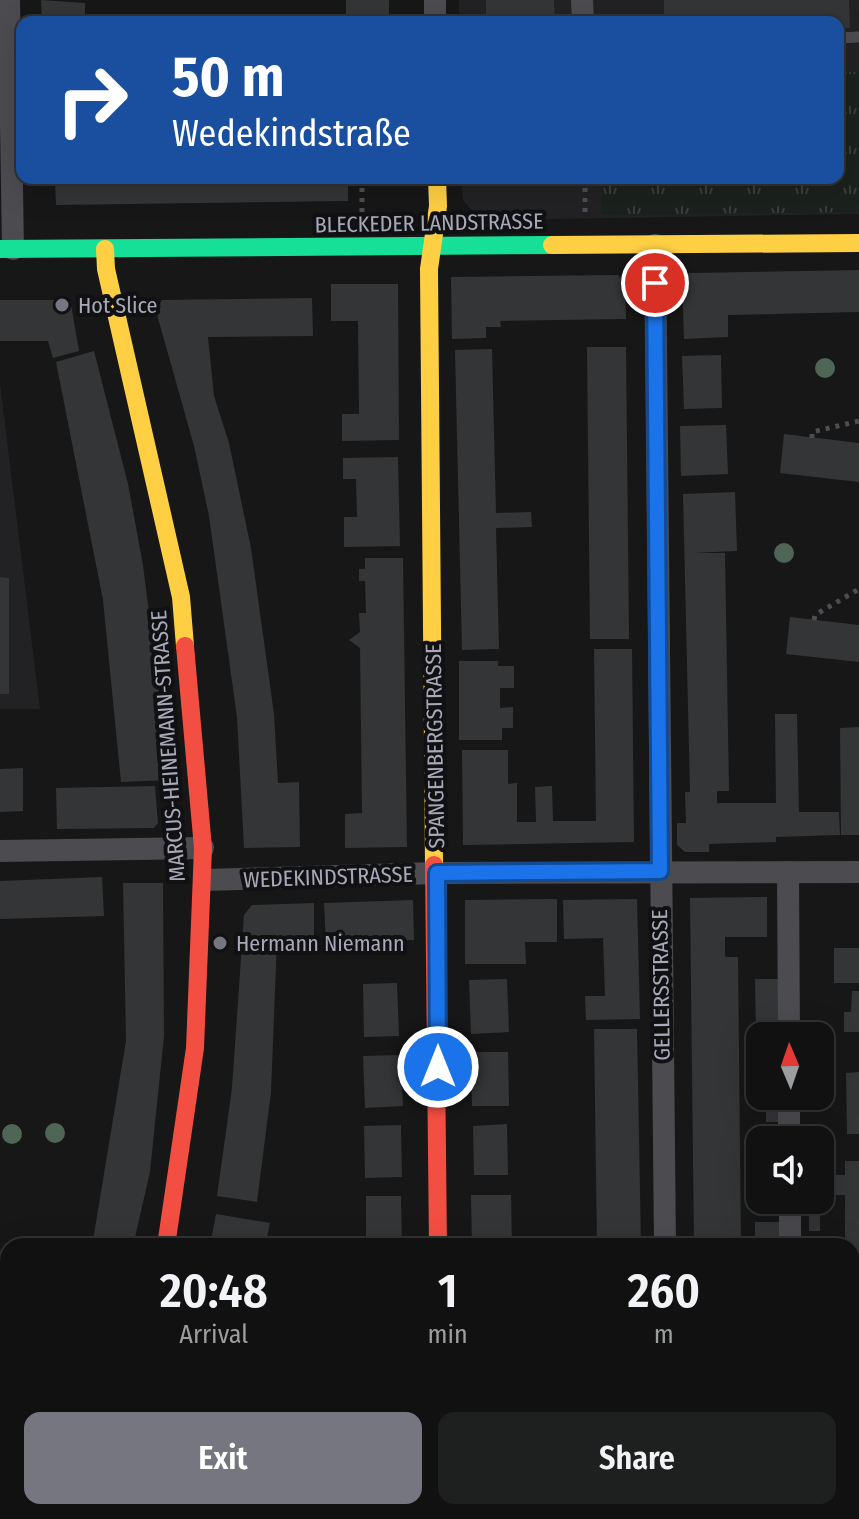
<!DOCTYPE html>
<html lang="en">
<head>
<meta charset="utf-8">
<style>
	body { margin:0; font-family:"Fira Sans Condensed",sans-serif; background:#1e1f1f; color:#f1f3f6; height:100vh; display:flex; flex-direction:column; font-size:30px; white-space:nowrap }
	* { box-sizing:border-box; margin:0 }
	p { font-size:26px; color:#9c9d9f }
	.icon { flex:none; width:44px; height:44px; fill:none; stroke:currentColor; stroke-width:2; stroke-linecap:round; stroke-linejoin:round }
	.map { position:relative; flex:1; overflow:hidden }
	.sheet { position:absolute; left:0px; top:1238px; width:860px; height:282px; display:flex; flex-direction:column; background:#111; border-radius:24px 24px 0 0; box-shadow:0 8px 32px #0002,0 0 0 2px #303131 }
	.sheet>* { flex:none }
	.banner { position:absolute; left:16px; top:16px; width:828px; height:168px; border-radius:16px; box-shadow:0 8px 32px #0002,0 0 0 2px #303131; background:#1a4fa0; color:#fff; overflow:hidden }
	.needle { width:52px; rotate:358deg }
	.tools { position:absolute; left:746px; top:1022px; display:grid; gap:16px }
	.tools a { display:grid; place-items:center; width:88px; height:88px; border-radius:16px; background:#111; box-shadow:0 8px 32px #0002,0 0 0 2px #303131; font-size:40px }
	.pin { position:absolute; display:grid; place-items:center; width:68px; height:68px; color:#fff; margin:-34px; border:4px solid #fff; border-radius:50%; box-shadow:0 2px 8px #0007 }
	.me { position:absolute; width:88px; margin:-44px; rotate:0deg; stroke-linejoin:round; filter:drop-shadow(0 0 6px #0008) }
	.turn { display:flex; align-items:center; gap:28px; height:168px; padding:0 24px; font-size:36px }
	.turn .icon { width:104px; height:104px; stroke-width:2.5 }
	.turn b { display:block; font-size:56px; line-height:68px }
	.eta { display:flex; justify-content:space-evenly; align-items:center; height:136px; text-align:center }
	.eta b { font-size:48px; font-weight:600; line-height:56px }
	.primary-button { display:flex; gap:16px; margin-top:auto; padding:16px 24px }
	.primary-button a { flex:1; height:92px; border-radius:16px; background:#757680; color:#fff; font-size:32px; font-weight:600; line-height:92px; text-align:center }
	.primary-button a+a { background:#1e1f1f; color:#f1f3f6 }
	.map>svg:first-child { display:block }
	.built { fill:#222124 }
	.grass { fill:url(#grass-tufts) }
	.building { fill:#343537 }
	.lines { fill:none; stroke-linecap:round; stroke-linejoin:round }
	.path { stroke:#4d4d52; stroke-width:5; stroke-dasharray:4 6; stroke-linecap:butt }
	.lane { stroke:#4b4b50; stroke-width:11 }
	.street { stroke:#4b4b50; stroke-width:22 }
	.fast { stroke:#16e098; stroke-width:18 }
	.slow { stroke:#ffcf43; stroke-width:18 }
	.jam { stroke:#f24e42; stroke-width:18 }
	.tree { fill:#4f6555 }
	.route-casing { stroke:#114b97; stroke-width:20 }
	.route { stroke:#1a73e8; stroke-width:14 }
	.poi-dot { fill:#757680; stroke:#111113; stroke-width:3 }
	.labels { text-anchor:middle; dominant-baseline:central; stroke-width:8; stroke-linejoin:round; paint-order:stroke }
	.street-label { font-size:22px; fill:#a7a9b9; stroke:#111113 }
	.poi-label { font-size:22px; fill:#a7a9b9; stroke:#111113; text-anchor:start }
</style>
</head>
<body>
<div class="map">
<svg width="859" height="1519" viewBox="0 0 859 1519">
	<defs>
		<pattern id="grass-tufts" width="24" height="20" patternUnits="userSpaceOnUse" patternTransform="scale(2)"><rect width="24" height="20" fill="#1b211d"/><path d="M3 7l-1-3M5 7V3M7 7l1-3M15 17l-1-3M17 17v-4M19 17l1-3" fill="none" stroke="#393e3c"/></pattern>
	</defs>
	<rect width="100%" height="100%" fill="#171717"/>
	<g class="built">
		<polygon points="459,0 859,0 859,214 498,220 476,215 463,200 461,178 838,178 838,22 459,22"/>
		<polygon points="0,383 40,709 0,709"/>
	</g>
	<polygon class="grass" points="838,72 859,72 859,212 601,215 601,178 838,178"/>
	<g class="building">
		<polygon points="41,0 85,3 85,22 42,22"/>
		<rect x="346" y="0" width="43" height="22"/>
		<polygon points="486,0 554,0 555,22 486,22"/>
		<polygon points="664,0 849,0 850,28 838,28 838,22 664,22"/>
		<polygon points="55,178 348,178 348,201 56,205"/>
		<rect x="487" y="178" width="55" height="3"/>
		<polygon points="859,270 859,312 728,315 728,337 684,339 682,281 689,273"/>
		<polygon points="618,275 625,282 626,319 500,321 501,327 486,327 486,338 452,339 451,277"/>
		<polygon points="331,284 398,284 399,440 342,441 342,414 359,414 358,321 331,321"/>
		<polygon points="61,297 71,304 79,351 53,358 48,341 0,341 0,300 58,300"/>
		<polygon points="312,298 313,336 208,337 214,396 229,443 251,548 274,714 278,783 299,782 300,847 244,848 237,717 209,516 194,446 156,311 162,300"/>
		<polygon points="587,347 626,347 629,639 590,639"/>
		<polygon points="492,349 496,513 531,512 532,527 496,528 499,649 462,650 455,350"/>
		<polygon points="94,351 128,484 143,565 170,780 121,782 103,600 56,362"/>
		<polygon points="721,355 722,408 684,409 682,356"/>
		<polygon points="726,425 728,474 681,476 680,426"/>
		<polygon points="784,434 859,443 859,482 780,473"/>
		<polygon points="398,457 400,546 344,547 344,517 357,517 356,479 343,479 343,458"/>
		<polygon points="735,492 737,551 693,553 725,553 729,791 717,791 717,803 776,803 775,714 797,714 799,812 839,812 840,835 776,837 776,842 709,844 709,852 685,852 677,845 677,823 686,823 685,792 690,792 683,494"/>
		<polygon points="365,558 403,558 407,847 345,848 345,814 362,813 360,648 349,640 360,632 359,613 366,613 365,581 359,581 359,569 365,569"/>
		<polygon points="0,577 9,578 9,694 0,694"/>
		<polygon points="790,617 859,625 859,662 786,654"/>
		<polygon points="594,649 632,649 634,842 463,845 462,750 508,750 508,784 517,783 517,822 536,822 535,787 552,786 553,821 596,821"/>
		<polygon points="459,661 498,661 498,666 514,666 514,688 500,688 500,708 513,707 513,728 502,728 502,740 459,740"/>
		<polygon points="859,727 859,835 841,835 840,728"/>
		<polygon points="23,768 23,811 0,812 0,769"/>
		<polygon points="155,786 158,823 154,828 57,829 56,788"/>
		<polygon points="102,877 104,916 0,919 0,881"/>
		<polygon points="123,883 163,883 164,1036 150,1172 133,1246 92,1246 126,1041"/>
		<polygon points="767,897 767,937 725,937 725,957 738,957 741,1246 694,1246 690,898"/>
		<polygon points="557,899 557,942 525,942 526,964 465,964 465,900"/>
		<polygon points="637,899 640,1019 586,1020 585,996 605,996 603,938 564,939 563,900"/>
		<polygon points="413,900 414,940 326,943 324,903"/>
		<polygon points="314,903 314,940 277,940 271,1092 257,1202 217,1196 232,1088 244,915 252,905"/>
		<rect x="834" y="948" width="25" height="35"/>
		<polygon points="507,979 509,1032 471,1034 469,980"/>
		<polygon points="755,979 778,979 779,1033 756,1034"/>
		<polygon points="397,983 399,1036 364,1037 363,984"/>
		<polygon points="852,991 859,991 859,1032 844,1032 844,1012 851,1012"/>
		<polygon points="594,1029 637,1029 641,1246 597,1246"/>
		<polygon points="471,1052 508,1052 509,1106 472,1106"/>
		<polygon points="401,1055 403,1106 365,1108 363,1056"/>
		<polygon points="760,1063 760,1077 745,1077 745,1064"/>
		<polygon points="859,1072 859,1134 847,1134 846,1073"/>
		<polygon points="757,1096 778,1096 783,1122 766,1122 766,1102 758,1103"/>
		<polygon points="507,1124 508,1175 474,1175 473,1126"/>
		<polygon points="401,1125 402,1177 365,1178 364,1126"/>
		<rect x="759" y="1126" width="21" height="11"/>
		<polygon points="845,1161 859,1161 859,1257 852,1257 852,1246 845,1246 845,1195 836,1195 836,1175 845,1175"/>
		<polygon points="471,1195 511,1195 512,1246 472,1246"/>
		<polygon points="366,1196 401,1196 402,1246 366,1246"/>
		<rect x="809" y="1209" width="11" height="22"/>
		<polygon points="216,1214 270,1223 265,1246 210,1246"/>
		<polygon points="755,1222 779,1222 780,1246 755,1246"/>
		<rect x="852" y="1263" width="7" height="16"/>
		<rect x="852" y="1290" width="7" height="66"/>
		<rect x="852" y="1386" width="7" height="85"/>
		<rect x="374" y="1512" width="34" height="7"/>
		<polygon points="466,1512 567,1512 568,1519 466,1519"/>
		<polygon points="603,1512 639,1512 640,1519 603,1519"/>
		<polygon points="698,1512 746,1512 746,1518 698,1519"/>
		<polygon points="766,1512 783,1512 783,1519 753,1519 753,1516 766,1516"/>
	</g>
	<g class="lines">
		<g class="path">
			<polyline points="362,178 362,221"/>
			<polyline points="585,178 585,217"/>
			<polyline points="812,438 812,432 859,421"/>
			<polyline points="814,620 815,615 859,589"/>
			<polyline points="0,1445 8,1447"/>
			<polyline points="0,1500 8,1502"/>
			<polyline points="47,1512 75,1519"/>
			<polyline points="283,1512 312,1519"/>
			<polyline points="256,1519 258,1512"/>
		</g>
		<polyline class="lane" points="838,38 859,37"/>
		<g class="street">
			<polyline points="9,0 13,249"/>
			<polyline points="435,0 435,22"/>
			<polyline points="582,0 583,22"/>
			<polyline points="655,245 665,1246"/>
			<polyline points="0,851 203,848"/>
			<polyline points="788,872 789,1036"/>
			<polyline points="204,880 437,873 859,872"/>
			<polyline points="789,1096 789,1140"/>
			<polyline points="790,1200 790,1246"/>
			<polyline points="440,1512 440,1519"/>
			<polyline points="668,1512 668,1519"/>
			<polyline points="791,1512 791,1519"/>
		</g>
		<polyline class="fast" points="0,249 552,245"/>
		<g class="slow">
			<polyline points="552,245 859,243"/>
			<polyline points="105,249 106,269 181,597 185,646"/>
			<polyline points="434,865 429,269 438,206 437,178"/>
		</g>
		<g class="jam">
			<polyline points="434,865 438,1246"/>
			<polyline points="166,1246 195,1048 203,848 185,646"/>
		</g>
	</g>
	<g class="tree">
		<circle cx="825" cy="368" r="10"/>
		<circle cx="784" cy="553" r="10"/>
		<circle cx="55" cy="1133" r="10"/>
		<circle cx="12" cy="1134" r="10"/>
	</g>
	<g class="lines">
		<g class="route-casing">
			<polyline id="route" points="438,1067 437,873 660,871 655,283"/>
		</g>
		<use href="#route" class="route"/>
	</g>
	<g class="poi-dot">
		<circle cx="62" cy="305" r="8"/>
		<circle cx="220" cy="943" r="8"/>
	</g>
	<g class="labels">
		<g class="street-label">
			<text transform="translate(429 223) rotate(-1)">BLECKEDER LANDSTRASSE</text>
			<text transform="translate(168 746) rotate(-94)">MARCUS-HEINEMANN-STRASSE</text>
			<text transform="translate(435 746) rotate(-91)">SPANGENBERGSTRASSE</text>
			<text transform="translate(328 877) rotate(-2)">WEDEKINDSTRASSE</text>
			<text transform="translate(661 985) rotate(-91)">GELLERSSTRASSE</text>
		</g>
		<g class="poi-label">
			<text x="78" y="305">Hot Slice</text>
			<text x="236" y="943">Hermann Niemann</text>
		</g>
	</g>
</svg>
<div class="tools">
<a><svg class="needle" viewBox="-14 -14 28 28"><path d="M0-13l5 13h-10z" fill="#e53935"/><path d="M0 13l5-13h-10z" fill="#9c9d9f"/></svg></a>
<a><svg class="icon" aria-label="sound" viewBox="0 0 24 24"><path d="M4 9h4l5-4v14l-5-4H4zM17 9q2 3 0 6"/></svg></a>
</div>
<div class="pin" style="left:655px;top:283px;background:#d93025"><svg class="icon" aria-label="arrive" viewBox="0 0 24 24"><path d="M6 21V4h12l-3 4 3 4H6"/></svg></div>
<svg class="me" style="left:438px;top:1067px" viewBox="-20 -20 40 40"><circle r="17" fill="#1a73e8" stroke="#fff" stroke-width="3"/><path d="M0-11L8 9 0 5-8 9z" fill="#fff"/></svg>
<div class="banner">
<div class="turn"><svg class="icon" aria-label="right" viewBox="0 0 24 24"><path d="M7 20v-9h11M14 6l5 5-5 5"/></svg><div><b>50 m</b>Wedekindstraße</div></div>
</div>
<section class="sheet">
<div class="eta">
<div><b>20:48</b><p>Arrival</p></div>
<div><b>1</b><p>min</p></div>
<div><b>260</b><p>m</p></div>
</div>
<div class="primary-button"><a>Exit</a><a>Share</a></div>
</section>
</div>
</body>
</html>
